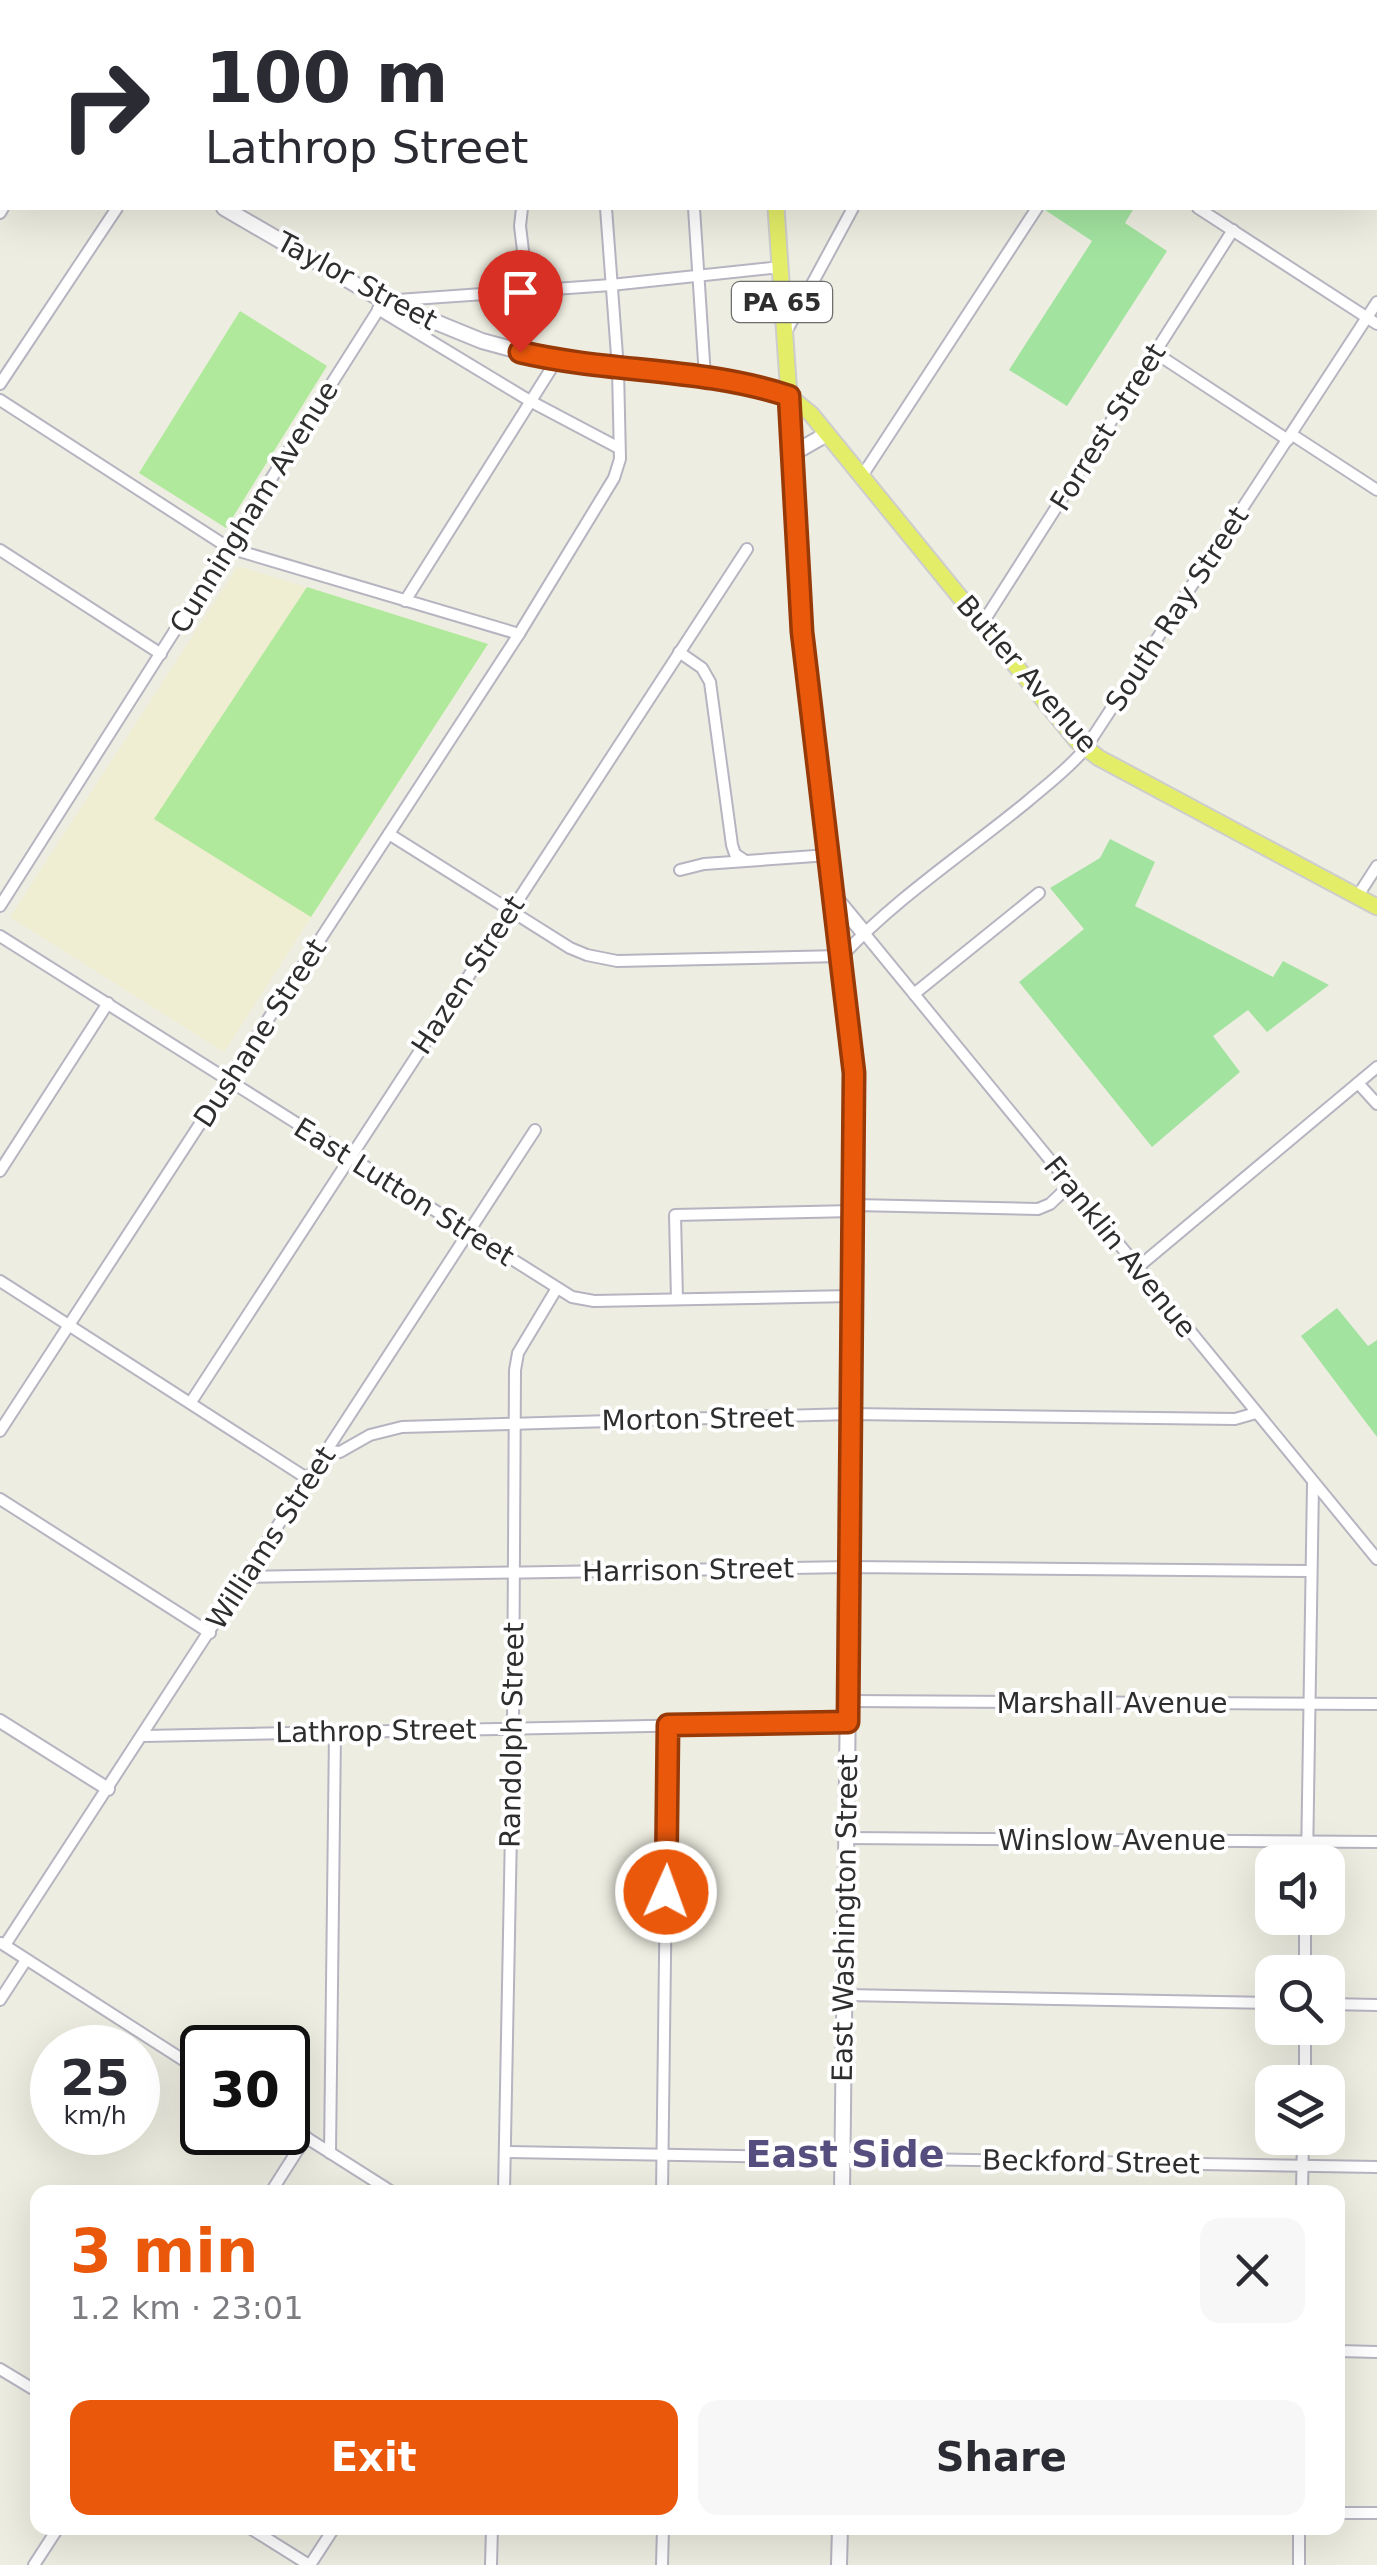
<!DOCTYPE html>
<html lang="en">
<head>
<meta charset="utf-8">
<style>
	body { margin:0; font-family:"DejaVu Sans",sans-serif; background:#f7f7f7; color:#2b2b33; height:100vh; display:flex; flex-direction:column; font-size:38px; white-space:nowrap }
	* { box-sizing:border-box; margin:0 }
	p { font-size:32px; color:#7c7c81 }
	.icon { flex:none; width:55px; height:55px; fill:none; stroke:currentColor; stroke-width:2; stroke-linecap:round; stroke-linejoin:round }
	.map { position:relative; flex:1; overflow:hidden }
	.side { position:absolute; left:30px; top:2185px; width:1315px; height:350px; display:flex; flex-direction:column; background:#fff; border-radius:20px; box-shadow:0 10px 40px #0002 }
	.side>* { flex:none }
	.guide { position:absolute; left:0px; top:0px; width:1378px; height:210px; box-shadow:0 10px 40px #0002; background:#fff; color:#2b2b33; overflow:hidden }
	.fabs { position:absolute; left:1255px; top:1845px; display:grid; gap:20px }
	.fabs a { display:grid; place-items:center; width:90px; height:90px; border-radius:20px; background:#fff; box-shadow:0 10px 40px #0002; font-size:50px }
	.speed { position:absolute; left:30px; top:2025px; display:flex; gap:20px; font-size:50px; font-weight:700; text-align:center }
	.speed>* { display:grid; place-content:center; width:130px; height:130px; border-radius:50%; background:#fff; box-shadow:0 10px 40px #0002; line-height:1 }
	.speed small { font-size:25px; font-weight:400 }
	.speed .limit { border:5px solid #111; border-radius:15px; background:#fff; color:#111 }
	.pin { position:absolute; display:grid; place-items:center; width:85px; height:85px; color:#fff; margin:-102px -42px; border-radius:50% 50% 50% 0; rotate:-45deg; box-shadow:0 0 10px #0007 }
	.pin .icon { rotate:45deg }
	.me { position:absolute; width:110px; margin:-55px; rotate:2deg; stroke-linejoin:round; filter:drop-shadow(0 0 8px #0008) }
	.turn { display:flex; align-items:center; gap:35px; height:210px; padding:0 40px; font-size:45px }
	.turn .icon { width:130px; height:130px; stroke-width:2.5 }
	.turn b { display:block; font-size:70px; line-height:85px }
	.round { display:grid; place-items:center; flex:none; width:105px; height:105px; border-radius:20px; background:#f7f7f7 }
	.summary { display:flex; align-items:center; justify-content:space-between; height:170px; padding:0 40px }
	h1 { font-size:60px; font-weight:600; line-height:75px; color:#ea580c }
	.action { display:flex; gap:20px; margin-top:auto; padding:20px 40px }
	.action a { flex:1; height:115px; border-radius:20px; background:#ea580c; color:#fff; font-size:40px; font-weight:600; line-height:115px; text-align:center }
	.action a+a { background:#f7f7f7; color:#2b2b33 }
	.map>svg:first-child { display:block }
	.education { fill:#efeed2 }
	.green { fill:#a2e3a0 }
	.pitch { fill:#b0e99c }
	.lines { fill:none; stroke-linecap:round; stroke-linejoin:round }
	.minor-casing { stroke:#b6b4c0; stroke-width:14 }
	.tertiary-casing { stroke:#b6b4c0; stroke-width:16 }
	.secondary-casing { stroke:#b6b4c0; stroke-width:18 }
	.primary-casing { stroke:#cdcdcd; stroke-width:19 }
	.minor { stroke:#fff; stroke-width:10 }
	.tertiary { stroke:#fff; stroke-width:12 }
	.secondary { stroke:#fff; stroke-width:14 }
	.primary { stroke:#e3ed67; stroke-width:15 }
	.route-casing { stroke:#983908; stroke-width:25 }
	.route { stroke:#ea580c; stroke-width:18 }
	.labels { text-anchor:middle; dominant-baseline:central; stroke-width:8; stroke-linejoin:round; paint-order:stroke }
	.shield { fill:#fff; stroke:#6d6d6d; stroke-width:2.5 }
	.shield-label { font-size:25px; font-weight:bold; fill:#2e2e2e }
	.street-label { font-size:28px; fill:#2e2e2e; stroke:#fff }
	.district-label { font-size:38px; font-weight:bold; fill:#554e7e; stroke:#fff }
</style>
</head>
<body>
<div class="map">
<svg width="1377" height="2565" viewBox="0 0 1377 2565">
	<rect width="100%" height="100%" fill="#eeede1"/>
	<polygon class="education" points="238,566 488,644 224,1052 10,917"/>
	<g class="green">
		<polygon points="1042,208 1134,208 1125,223 1167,251 1067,406 1009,370 1092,241"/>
		<polygon points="1110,839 1155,862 1135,906 1273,977 1283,961 1329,985 1267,1032 1248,1010 1213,1036 1240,1072 1152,1147 1019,982 1084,929 1050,888 1100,858"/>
		<polygon points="1337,1308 1368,1346 1377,1340 1377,1437 1301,1336"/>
	</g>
	<g class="pitch">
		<polygon points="240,311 327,366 226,528 139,473"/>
		<polygon points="307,587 488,644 311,917 154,819"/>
	</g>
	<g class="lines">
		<g class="minor-casing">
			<g id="minor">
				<polyline points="593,0 593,2"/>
				<polyline points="679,0 680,2"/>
				<polyline points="880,0 884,2"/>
				<polyline points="1172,0 1176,2"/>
				<polyline points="255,2 259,0"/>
				<polyline points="426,2 427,0"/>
				<polyline points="960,2 962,0"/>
				<polyline points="0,54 2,55"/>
				<polyline points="1375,129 1377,130"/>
				<polyline points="522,208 520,226 528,292"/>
				<polyline points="694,208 705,377"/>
				<polyline points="1198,208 1377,324"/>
				<polyline points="0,213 3,208"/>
				<polyline points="378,309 530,401 619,448"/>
				<polyline points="785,334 853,208"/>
				<polyline points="1157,354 1288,440"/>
				<polyline points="0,384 117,208"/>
				<polyline points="0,400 229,548 519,634"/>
				<polyline points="1291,434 1377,490"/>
				<polyline points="862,476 1037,208"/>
				<polyline points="0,550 161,654"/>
				<polyline points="405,601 556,361"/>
				<polyline points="982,624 1233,230"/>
				<polyline points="679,652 702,668 710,682 732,845 735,854 744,860"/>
				<path d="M389 834 570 948 587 955 617 961 842 956C896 898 966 852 1028 801 1048 784 1068 769 1085 749L1377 302"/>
				<polyline points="680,870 704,864 829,855"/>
				<polyline points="1357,897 1377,866"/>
				<polyline points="0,906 384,301 611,285 780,267"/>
				<polyline points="864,933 1377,1559"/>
				<polyline points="0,936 572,1297 594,1301 853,1296"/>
				<polyline points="914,994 1039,893"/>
				<polyline points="1358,1083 1377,1104"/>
				<polyline points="0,1171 108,1003"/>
				<polyline points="854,1205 1038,1209 1050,1204 1069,1186"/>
				<polyline points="1137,1268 1377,1067"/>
				<polyline points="0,1281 308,1479"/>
				<polyline points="677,1299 675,1215 854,1211"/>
				<polyline points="191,1402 747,549"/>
				<polyline points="0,1431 519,634 614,478 620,459 618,369 606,208"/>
				<polyline points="326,1451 340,1452 370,1435 402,1427 851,1414 1235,1419 1256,1413"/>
				<polyline points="0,1499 210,1633"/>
				<polyline points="245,1577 849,1567 1310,1571"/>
				<polyline points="848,1701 1377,1704"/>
				<polyline points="144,1736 847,1722"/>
				<polyline points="847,1838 1377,1842"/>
				<polyline points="1307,1862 1313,1484"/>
				<polyline points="1,1943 202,2072"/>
				<polyline points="5,1945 535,1130"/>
				<polyline points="1305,1972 1305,1918"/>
				<polyline points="845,1995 1272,2003"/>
				<polyline points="0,2000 26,1960"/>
				<polyline points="1328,2004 1377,2005"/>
				<polyline points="1305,2082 1305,2028"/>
				<polyline points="288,2126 392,2192"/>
				<polyline points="505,2152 1377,2167"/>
				<polyline points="330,2153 335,1733"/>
				<polyline points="271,2192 306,2137"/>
				<polyline points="504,2192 513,1728 515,1370 518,1353 557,1288"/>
				<polyline points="662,2192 668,1725"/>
				<polyline points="1302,2192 1303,2138"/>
				<polyline points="1338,2351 1377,2352"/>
				<polyline points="0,2369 38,2392"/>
				<polyline points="1338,2513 1377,2513"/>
				<polyline points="250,2528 309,2565"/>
				<polyline points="34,2565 58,2528"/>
				<polyline points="310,2565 334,2528"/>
				<polyline points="491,2565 492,2528"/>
				<polyline points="662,2565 663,2528"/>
				<polyline points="1299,2565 1299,2528"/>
			</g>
		</g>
		<g class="tertiary-casing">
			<polyline id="tertiary" points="0,1721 108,1789"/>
		</g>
		<g class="secondary-casing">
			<g id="secondary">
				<polyline points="0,70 2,71"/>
				<polyline points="224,208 384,301 482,341 556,361 705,377 789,396 802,633 842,956 855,1111 842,2192"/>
				<polyline points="792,454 827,434"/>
				<polyline points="836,899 864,933"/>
				<polyline points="839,2565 840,2528"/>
			</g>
		</g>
		<g class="primary-casing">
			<g id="primary">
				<polyline points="761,0 761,2"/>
				<polyline points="776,208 789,396 811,414 1077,741 1099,758 1377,907"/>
			</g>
		</g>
		<use href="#minor" class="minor"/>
		<use href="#tertiary" class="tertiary"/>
		<use href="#secondary" class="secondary"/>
		<use href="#primary" class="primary"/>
	</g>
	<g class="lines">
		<g class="route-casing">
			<path id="route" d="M520 352C609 373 701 367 789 396L802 632 854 1073 848 1722 668 1725 666 1892"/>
		</g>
		<use href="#route" class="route"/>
	</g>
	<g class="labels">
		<rect class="shield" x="732" y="282" width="100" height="40" rx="8"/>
		<g class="shield-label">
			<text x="782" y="302">PA 65</text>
		</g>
		<g class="street-label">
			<text transform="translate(357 281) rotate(28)">Taylor Street</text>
			<text transform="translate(1108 427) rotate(-58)">Forrest Street</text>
			<text transform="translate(254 507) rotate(-58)">Cunningham Avenue</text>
			<text transform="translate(1177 609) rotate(-57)">South Ray Street</text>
			<text transform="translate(1027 674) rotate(49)">Butler Avenue</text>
			<text transform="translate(468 975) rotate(-57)">Hazen Street</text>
			<text transform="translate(260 1033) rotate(-57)">Dushane Street</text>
			<text transform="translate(404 1192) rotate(32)">East Lutton Street</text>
			<text transform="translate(1120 1247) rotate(51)">Franklin Avenue</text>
			<text transform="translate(698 1419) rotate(-1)">Morton Street</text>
			<text transform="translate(271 1538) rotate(-57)">Williams Street</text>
			<text transform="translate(688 1570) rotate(-1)">Harrison Street</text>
			<text x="1112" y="1703">Marshall Avenue</text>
			<text transform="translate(376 1731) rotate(-1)">Lathrop Street</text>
			<text transform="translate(512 1735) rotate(-89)">Randolph Street</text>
			<text x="1112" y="1840">Winslow Avenue</text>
			<text transform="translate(845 1918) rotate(-89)">East Washington Street</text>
			<text transform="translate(1091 2162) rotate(1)">Beckford Street</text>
		</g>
		<g class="district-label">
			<text x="845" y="2154">East Side</text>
		</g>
	</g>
</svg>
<div class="fabs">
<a><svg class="icon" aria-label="sound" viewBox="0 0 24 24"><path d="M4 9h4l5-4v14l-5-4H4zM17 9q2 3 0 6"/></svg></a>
<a><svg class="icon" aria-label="search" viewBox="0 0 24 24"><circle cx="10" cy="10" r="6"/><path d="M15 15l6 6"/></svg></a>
<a><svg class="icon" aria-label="layers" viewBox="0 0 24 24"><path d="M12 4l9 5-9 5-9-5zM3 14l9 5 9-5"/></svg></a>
</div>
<div class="speed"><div>25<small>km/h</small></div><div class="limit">30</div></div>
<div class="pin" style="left:520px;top:352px;background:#d93025"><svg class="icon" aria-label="arrive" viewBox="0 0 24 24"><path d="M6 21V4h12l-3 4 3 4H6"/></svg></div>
<svg class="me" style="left:666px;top:1892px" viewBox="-20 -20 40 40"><circle r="17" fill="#ea580c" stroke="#fff" stroke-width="3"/><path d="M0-11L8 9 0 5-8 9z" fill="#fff"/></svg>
<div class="guide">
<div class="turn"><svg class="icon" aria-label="right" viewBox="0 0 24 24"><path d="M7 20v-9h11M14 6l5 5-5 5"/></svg><div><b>100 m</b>Lathrop Street</div></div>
</div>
<section class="side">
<div class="summary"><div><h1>3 min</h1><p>1.2 km · 23:01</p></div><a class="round"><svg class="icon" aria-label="close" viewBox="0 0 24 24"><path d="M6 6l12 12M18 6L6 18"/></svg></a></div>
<div class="action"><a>Exit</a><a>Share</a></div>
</section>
</div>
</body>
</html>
